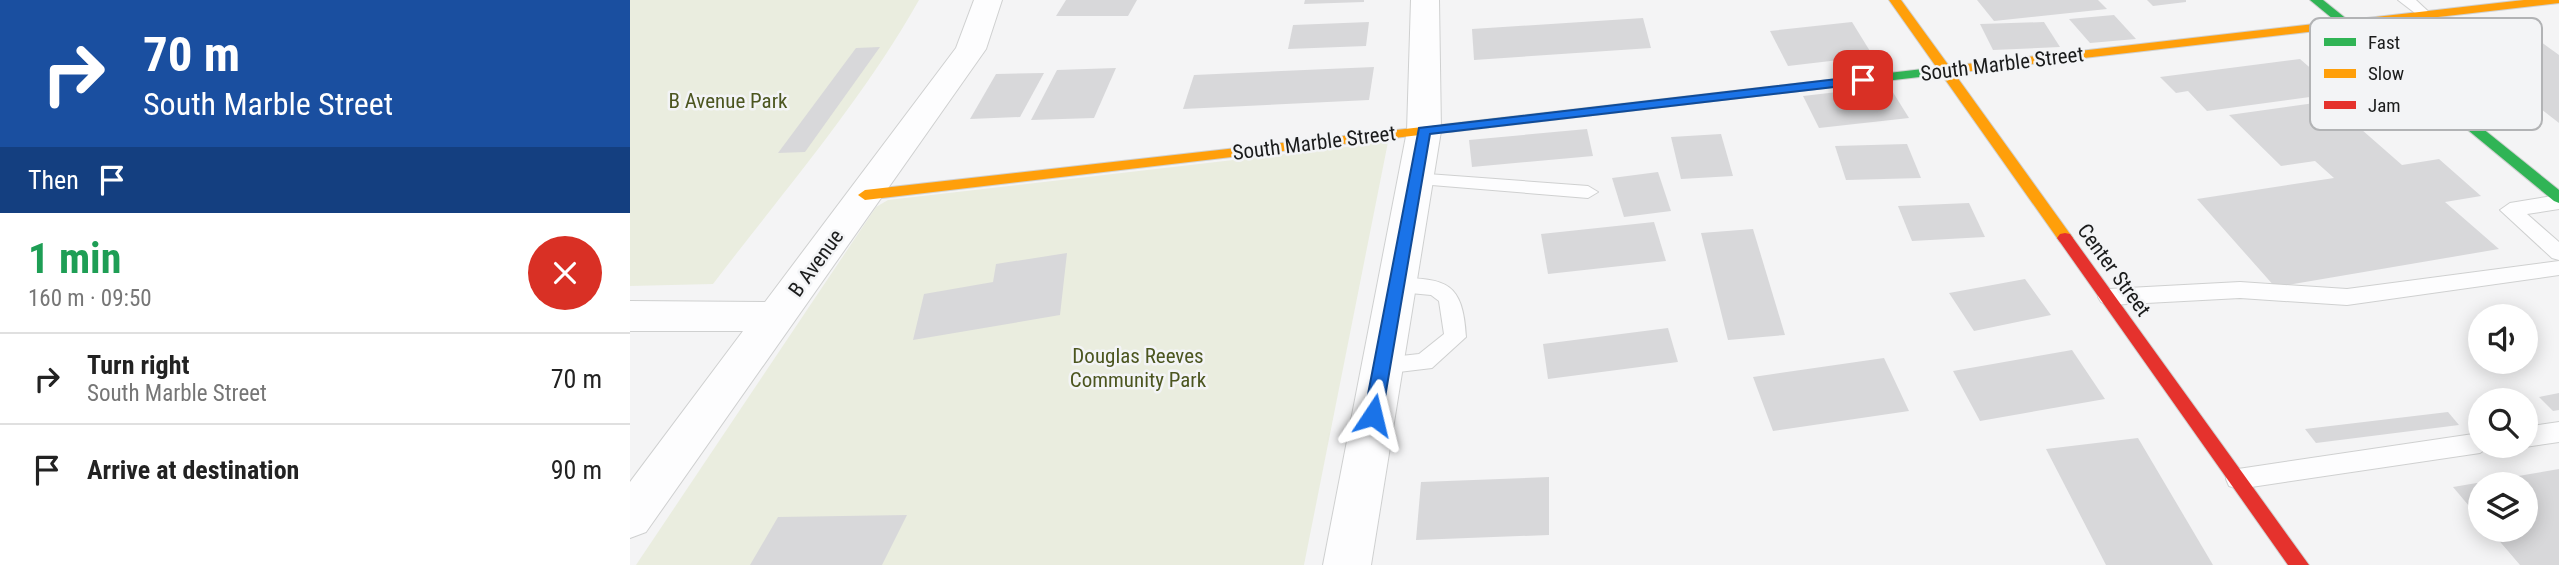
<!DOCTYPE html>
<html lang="en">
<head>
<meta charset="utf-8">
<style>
	body { margin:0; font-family:"Roboto Condensed",sans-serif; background:#f6f6f6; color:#222; height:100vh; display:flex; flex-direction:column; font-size:26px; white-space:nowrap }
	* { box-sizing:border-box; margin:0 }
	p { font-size:23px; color:#767676 }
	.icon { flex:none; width:38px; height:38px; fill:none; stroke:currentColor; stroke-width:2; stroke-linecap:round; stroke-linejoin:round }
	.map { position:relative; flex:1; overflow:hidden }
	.panel { display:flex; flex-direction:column; background:#fff; width:630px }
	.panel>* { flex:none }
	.guide { background:#1a4fa0; color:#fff; overflow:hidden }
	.fabs { position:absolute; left:1838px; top:304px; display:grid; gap:14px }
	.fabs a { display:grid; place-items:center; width:70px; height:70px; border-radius:50%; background:#fff; box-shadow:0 4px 18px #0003; font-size:35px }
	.pin { position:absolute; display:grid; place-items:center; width:60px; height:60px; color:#fff; margin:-30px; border-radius:14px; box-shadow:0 4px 10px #0006 }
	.me { position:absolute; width:77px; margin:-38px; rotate:10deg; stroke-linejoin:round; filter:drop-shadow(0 0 5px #0008) }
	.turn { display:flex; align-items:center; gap:24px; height:147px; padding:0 28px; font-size:32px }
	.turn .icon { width:91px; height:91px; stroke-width:2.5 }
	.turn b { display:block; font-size:49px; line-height:60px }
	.then { display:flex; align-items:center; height:66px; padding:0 28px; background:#0003; gap:14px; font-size:26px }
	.round { display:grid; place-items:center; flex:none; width:74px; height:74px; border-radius:37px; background:#f6f6f6 }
	.headline { display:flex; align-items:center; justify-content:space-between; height:119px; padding:0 28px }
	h1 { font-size:42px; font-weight:700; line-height:52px; color:#1e9e55 }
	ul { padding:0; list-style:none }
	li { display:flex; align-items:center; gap:21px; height:91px; padding:0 28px; border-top:2px solid #e0e0e0 }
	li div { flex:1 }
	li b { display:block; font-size:26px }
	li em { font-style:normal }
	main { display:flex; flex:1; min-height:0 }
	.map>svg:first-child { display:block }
	.green { fill:#eaeddf }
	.building { fill:#d8d8da }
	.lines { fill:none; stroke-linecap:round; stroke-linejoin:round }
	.lane-casing { stroke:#cfd0d0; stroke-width:2 }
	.street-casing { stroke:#cfd0d0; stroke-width:2 }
	.fast-casing { stroke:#cfd0d0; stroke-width:2 }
	.slow-casing { stroke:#cfd0d0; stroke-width:2 }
	.jam-casing { stroke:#cfd0d0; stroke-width:2 }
	.lane { fill:#fdfdfe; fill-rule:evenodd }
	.street { fill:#fdfdfe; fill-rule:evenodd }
	.fast { fill:#30b455; fill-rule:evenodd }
	.slow { fill:#ff9f0a; fill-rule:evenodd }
	.jam { fill:#e5322d; fill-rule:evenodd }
	.route { fill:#1a73e8; stroke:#114b97; stroke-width:2 }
	.labels { text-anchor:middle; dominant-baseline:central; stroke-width:5; stroke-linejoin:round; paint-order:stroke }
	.street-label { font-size:21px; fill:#1b1c1c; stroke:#f3f4f6 }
	.park-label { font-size:21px; fill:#4c5620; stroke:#f3f4f6 }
	.key { fill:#f3f4f6; stroke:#b2b3b5; stroke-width:2 }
	.key-label { font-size:19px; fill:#1b1c1c }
</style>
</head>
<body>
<main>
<section class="panel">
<div class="guide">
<div class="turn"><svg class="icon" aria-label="right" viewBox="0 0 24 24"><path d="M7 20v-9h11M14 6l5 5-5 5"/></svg><div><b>70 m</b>South Marble Street</div></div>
<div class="then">Then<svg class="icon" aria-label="arrive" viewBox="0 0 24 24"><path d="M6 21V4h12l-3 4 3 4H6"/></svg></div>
</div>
<div class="headline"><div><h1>1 min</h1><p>160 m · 09:50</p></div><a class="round" style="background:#d93025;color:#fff"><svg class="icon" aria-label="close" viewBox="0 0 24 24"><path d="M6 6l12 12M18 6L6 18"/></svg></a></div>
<ul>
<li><svg class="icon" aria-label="right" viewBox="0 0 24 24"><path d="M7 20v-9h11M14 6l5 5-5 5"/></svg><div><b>Turn right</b><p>South Marble Street</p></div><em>70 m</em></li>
<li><svg class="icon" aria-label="arrive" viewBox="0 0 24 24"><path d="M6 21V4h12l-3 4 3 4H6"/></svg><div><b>Arrive at destination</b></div><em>90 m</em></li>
</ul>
</section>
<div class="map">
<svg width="1929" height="565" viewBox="0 0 1929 565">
	<rect width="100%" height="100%" fill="#f4f4f5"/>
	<g class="green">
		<path d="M0 0H289C232 101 153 192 83 284L0 286Z"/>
		<polygon points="758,142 674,565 6,565 246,207 258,200"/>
	</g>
	<g class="building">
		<polygon points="436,0 507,0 498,16 426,16"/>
		<polygon points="675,0 734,0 734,2 674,4"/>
		<polygon points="1347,0 1468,0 1477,9 1364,21"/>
		<polygon points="1517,0 1556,0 1556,2 1523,6"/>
		<polygon points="1484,15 1506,39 1460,43 1439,19"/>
		<polygon points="1013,18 1021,48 844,60 842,29"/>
		<polygon points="739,22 736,46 658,49 663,25"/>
		<polygon points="1222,22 1243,56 1158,66 1140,31"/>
		<polygon points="1414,22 1430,47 1363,50 1350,24"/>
		<polygon points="1893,29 1929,55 1929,123 1818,37"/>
		<polygon points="250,47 175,152 148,153 226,48"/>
		<polygon points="1670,59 1709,93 1577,111 1558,91 1546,93 1530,77"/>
		<polygon points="744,67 739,100 553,109 564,75"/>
		<polygon points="486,68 464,118 401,120 427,70"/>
		<polygon points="414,73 390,117 340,119 366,74"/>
		<polygon points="1259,86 1279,118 1189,128 1173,96"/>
		<polygon points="1699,101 1772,165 1809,159 1851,196 1815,202 1869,249 1645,287 1567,199 1704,178 1685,161 1651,166 1599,115"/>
		<polygon points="957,129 963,156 842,167 839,140"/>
		<polygon points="1091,134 1103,176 1051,179 1041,137"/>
		<polygon points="1277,144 1291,178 1216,180 1205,146"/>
		<polygon points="1028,172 1041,211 994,217 982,178"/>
		<polygon points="1339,203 1355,237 1282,241 1268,206"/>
		<polygon points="1024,222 1036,261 918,274 911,234"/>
		<polygon points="1123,229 1155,335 1098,340 1071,233"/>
		<polygon points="437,253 430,315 283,340 294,294 363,282 366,264"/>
		<polygon points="1395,279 1421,315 1344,331 1319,293"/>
		<polygon points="1038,328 1048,362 918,379 913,344"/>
		<polygon points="1442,350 1475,399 1350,421 1323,371"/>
		<polygon points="1254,358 1279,411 1143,431 1123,377"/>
		<polygon points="1929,393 1929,410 1923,411 1909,397"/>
		<polygon points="1818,412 1829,425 1686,443 1675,429"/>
		<polygon points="1508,438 1583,565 1476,565 1416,449"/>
		<polygon points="1929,469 1929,565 1890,565 1860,530 1895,530 1895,485 1850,485 1850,519 1823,487"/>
		<polygon points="919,477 919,535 786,540 791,482"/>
		<polygon points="277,515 252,565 120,565 148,517"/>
	</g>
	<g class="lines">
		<g class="lane-casing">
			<g id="lane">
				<polygon points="1768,0 1786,0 1802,15 1794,20"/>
				<polygon points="784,173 958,186 968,192 958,198 777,183 774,179"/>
				<polygon points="1929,195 1929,209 1897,214 1929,242 1929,260 1922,258 1870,210 1880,203"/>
				<polygon points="1929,261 1929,275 1717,305 1610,298 1479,305 1471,302 1468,297 1471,292 1479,289 1610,282 1717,289"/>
				<path d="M766 278C817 278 833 283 836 337L802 368 752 374 744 371 741 365 744 359 789 354 814 334 809 301 801 295 759 291 755 286 759 281Z"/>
				<polygon points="1929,422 1929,442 1895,447 1893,446 1895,427"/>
				<polygon points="1850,433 1850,446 1860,446 1850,453 1608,489 1599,486 1596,479 1599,472 1608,469"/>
			</g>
		</g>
		<g class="street-casing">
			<g id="street">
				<polygon points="344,0 372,0 356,49 16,532 0,538 0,482 113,331 0,331 0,301 135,302 326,48"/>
				<polygon points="781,0 809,0 811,131 741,565 693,565 777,131"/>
			</g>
		</g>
		<g class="fast-casing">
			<g id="fast">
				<polygon points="1680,0 1693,0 1929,190 1929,203 1924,201"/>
				<polygon points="1319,66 1325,70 1324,73 819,132 812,128 819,124"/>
			</g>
		</g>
		<g class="slow-casing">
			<g id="slow">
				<polygon points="1259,0 1271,0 1319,66 1894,0 1929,0 1929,3 1324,73 1440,234 1443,238 1440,242 1430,242"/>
				<polygon points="819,124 826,128 824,131 235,200 228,195 235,190"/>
			</g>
		</g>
		<g class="jam-casing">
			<polygon id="jam" points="1435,233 1440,234 1679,565 1658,565 1430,242 1427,238 1430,234"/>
		</g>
		<use href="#lane" class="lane"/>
		<use href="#street" class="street"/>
		<use href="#fast" class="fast"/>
		<use href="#slow" class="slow"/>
		<use href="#jam" class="jam"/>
	</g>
	<polygon class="route" points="1233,76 1238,77 1238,83 800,134 752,415 743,422 737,420 734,415 789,128"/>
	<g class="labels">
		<g class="street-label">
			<text transform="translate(1372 64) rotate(-7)">South Marble Street</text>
			<text transform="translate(684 143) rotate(-7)">South Marble Street</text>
			<text transform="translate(186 263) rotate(-54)">B Avenue</text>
			<text transform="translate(1484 270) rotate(54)">Center Street</text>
		</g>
		<g class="park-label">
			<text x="98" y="101">B Avenue Park</text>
			<text x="508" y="356">Douglas Reeves<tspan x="508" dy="24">Community Park</tspan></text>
		</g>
	</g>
	<rect x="1680" y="18" width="232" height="112" rx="10" class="key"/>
	<rect x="1694" y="38" width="32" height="8" fill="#30b455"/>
	<rect x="1694" y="69" width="32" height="9" fill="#ff9f0a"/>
	<rect x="1694" y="101" width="32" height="8" fill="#e5322d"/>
	<g class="key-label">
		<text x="1738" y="49">Fast</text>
		<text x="1738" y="80">Slow</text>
		<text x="1738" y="112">Jam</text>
	</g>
</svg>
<div class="fabs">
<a><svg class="icon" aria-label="sound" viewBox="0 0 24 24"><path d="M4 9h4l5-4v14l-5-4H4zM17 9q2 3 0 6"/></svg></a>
<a><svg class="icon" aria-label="search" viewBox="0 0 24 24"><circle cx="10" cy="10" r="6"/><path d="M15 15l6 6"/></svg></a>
<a><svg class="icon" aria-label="layers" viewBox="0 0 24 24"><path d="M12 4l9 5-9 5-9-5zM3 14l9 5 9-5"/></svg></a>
</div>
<div class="pin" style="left:1233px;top:80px;background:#d93025"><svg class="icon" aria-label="arrive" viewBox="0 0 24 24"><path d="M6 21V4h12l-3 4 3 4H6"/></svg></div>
<svg class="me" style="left:743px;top:415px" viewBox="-20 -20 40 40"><path d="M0-17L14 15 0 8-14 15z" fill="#1a73e8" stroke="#fff" stroke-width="4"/></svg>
</div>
</main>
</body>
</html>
